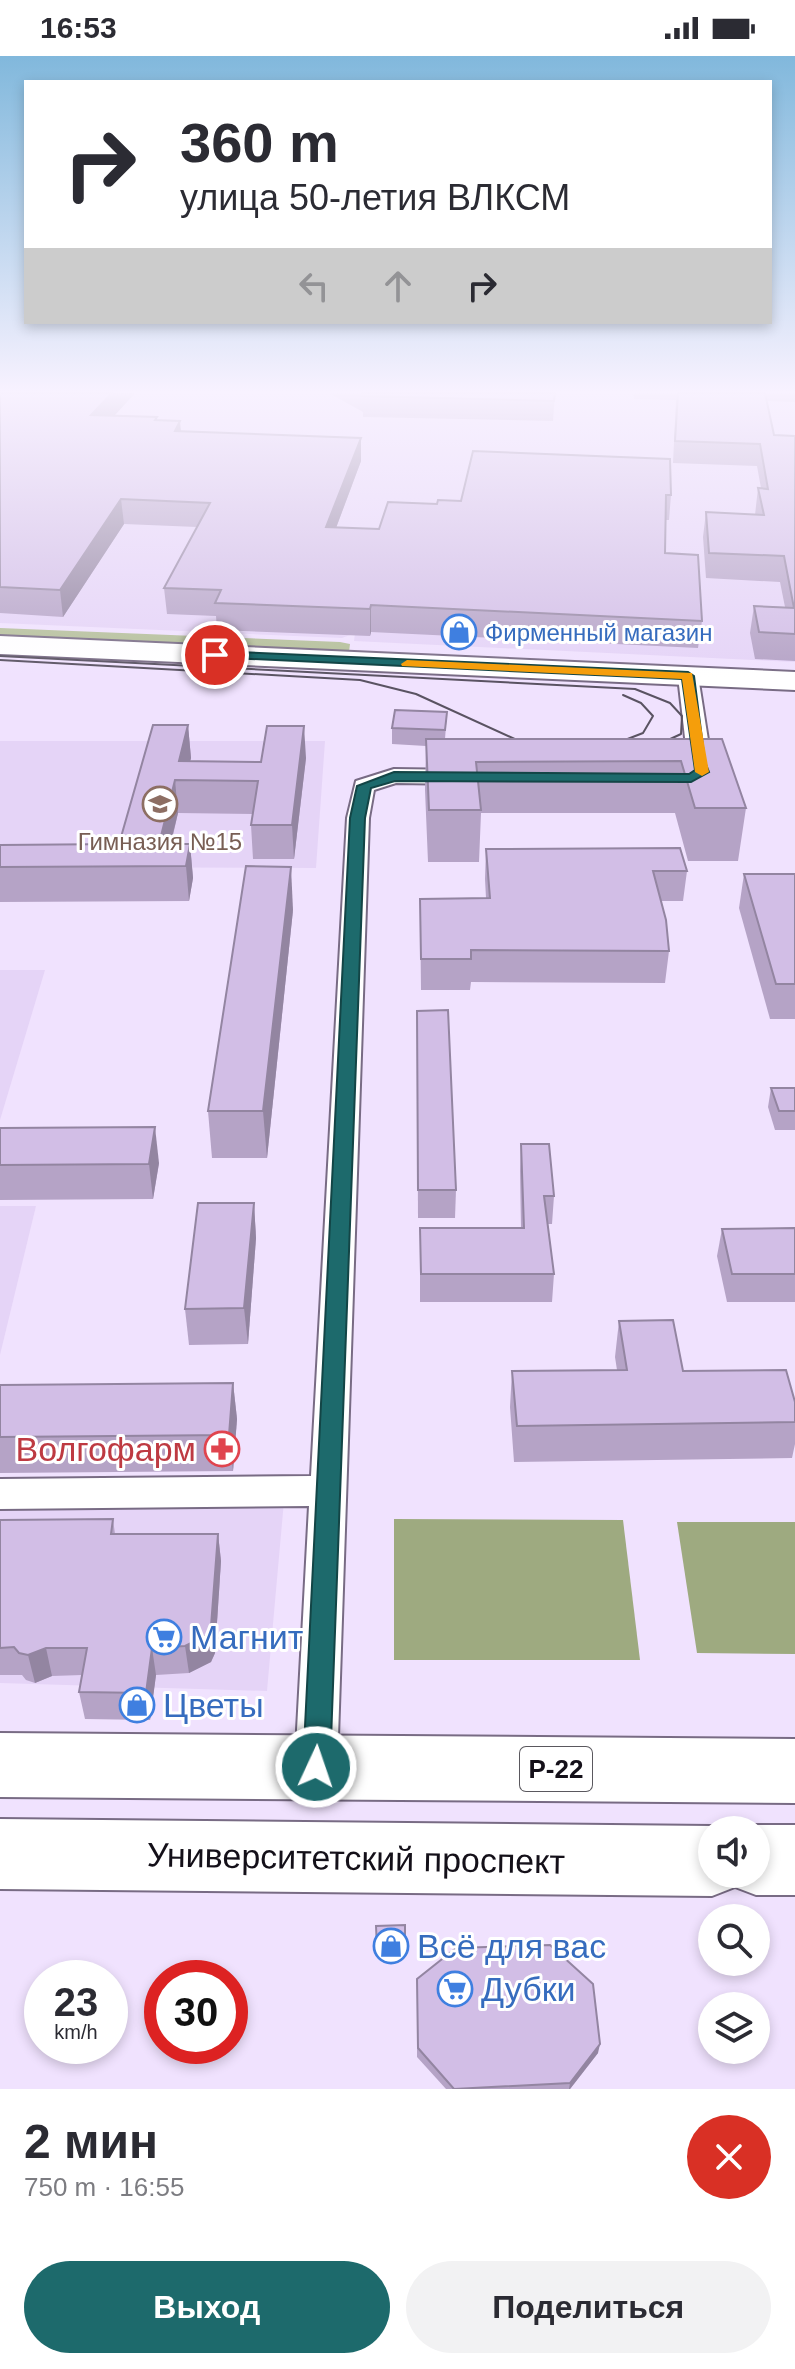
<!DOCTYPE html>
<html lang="ru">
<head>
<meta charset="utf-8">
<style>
	body { margin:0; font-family:Helvetica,sans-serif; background:#f2f2f3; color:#2b2b33; height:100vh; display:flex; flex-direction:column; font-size:30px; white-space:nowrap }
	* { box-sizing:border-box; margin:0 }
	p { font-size:26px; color:#7c7c81 }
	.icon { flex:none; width:44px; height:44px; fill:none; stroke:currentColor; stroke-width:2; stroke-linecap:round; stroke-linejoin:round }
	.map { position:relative; height:2033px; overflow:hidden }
	.side { display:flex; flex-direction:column; background:#fff; flex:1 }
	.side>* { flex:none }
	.guide { position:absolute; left:24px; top:24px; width:748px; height:244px; border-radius:0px; box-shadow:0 4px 12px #0003; background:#fff; color:#2b2b33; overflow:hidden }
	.tools { position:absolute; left:698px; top:1760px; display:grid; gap:16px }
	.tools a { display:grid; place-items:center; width:72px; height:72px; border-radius:50%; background:#fff; box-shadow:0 4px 12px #0003; font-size:40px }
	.speed { position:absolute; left:24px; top:1904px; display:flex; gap:16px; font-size:40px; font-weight:700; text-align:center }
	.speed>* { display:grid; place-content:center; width:104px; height:104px; border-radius:50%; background:#fff; box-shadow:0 4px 12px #0003; line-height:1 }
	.speed small { font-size:20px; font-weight:400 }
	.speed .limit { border:12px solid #d22; background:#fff; color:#111 }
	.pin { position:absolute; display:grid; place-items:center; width:68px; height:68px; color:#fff; margin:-34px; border:4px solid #fff; border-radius:50%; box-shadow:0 2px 8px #0007 }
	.me { position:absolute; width:88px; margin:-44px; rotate:3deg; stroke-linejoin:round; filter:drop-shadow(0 0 6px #0008) }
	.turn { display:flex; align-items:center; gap:28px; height:168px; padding:0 24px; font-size:36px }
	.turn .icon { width:104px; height:104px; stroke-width:2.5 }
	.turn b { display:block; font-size:56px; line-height:68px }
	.lanes { display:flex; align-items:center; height:76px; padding:0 24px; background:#0003; justify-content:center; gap:40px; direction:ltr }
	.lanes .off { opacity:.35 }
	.round { display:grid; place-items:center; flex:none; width:84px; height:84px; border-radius:42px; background:#f2f2f3 }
	.overview { display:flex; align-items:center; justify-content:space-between; height:136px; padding:0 24px }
	h1 { font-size:48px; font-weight:800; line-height:60px }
	.cta { display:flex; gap:16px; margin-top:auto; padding:16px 24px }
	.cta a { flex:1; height:92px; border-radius:48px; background:#1d6a6c; color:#fff; font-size:32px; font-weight:800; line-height:92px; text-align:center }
	.cta a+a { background:#f2f2f3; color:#2b2b33 }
	.status { display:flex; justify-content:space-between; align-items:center; height:56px; padding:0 40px; background:#fff; direction:ltr }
	.status svg { height:22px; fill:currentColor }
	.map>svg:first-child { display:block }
	.built { fill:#e5d4f7 }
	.green { fill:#b4bf99 }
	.forest { fill:#9eaa80 }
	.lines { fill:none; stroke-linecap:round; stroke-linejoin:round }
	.street-casing { stroke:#786b84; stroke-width:4 }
	.primary-casing { stroke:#786b84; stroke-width:4 }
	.highway-casing { stroke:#786b84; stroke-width:4 }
	.street { fill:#fff; fill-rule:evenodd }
	.primary { fill:#fff; fill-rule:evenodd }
	.highway { fill:#fff; fill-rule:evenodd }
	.tram { stroke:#5a5362; stroke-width:2 }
	.wall { fill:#b5a3c6 }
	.shaded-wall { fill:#9385a1 }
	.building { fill:#d2bee6; stroke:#9385a1; stroke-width:2 }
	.route { fill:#1d6a6c; stroke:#134546; stroke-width:2 }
	.slow { fill:#f59e0b }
	.labels { text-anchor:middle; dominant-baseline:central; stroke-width:6; stroke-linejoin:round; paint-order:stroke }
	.far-shop-label { font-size:24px; fill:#366cbe; stroke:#fff; text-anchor:start }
	.far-education-label { font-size:24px; fill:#785e54; stroke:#fff }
	.shield { fill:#fff; stroke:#5a585e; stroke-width:2 }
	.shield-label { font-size:26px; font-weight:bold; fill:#141019 }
	.near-health-label { font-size:34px; fill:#be3a42; stroke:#fff; text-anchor:end }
	.near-shop-label { font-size:34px; fill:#366cbe; stroke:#fff; text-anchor:start }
	.near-street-label { font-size:34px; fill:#141019; stroke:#fff }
</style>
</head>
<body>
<div class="status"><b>16:53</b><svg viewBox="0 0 49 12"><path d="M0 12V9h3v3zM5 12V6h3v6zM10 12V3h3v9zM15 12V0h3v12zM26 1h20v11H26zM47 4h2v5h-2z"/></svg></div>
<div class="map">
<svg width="795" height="2033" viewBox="0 0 795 2033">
	<rect width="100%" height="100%" fill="#f0e2fe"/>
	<g class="built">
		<polygon points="0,337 795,337 795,606 354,585 355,577 342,582 0,567"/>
		<polygon points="0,685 325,685 316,812 0,811"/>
		<polygon points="0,914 45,914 0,1064"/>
		<polygon points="0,1150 36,1150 0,1299"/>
		<polygon points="284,1445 267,1635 0,1627 0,1446"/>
	</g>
	<polygon class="green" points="0,572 340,586 350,588 349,596 0,579"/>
	<g class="forest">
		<polygon points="394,1463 623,1464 640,1604 394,1604"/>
		<polygon points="677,1466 795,1466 795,1598 697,1597"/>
	</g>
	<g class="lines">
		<g class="street-casing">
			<g id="street">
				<polygon points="688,614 698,620 713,716 700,723 689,717 678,620"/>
				<polygon points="394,713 463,714 474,721 463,728 396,727 374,734 369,762 337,1711 331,1726 316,1732 301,1726 295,1711 309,1450 0,1453 0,1423 311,1420 347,762 356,725"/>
			</g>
		</g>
		<g class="primary-casing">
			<polygon id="primary" points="0,580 795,616 795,634 0,598"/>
		</g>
		<g class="highway-casing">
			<g id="highway">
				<polygon points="0,1677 795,1683 795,1747 0,1741"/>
				<polygon points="0,1763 712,1770 722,1774 712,1774 712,1818 756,1818 756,1774 744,1774 756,1769 795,1769 795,1839 756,1839 735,1831 712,1840 0,1833"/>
			</g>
		</g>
		<use href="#street" class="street"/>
		<use href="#primary" class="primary"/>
		<use href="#highway" class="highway"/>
		<g class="tram">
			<polyline points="0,600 635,633 670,647 682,660 681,678 653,691"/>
			<polyline points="0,604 360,624 416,638 530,690"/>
			<polyline points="612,689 643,677 653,660 641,647 623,639"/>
		</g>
	</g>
	<g class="wall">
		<polygon points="0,337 135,337 114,360 157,361 157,364 181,375 361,382 361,405 336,472 379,473 437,448 461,445 671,439 669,464 665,464 665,497 702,565 698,592 371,576 370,580 217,574 216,560 167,558 164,532 197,471 124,468 63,561 0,557"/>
		<polygon points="329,337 555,337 553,365 363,361 363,356"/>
		<polygon points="633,337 795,337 795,346 767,345 774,379 795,380 795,605 755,603 750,577 754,550 785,551 780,526 706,522 703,481 706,456 755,459 758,432 761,432 757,410 673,407 676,344 634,343"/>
		<polygon points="447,656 445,683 722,683 746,752 738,805 688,805 675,757 481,757 479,806 428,806 425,734 426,690 392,688 392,672"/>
		<polygon points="188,669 191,702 190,705 261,706 306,702 294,803 253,803 251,769 253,758 178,757 171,788 190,788 193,822 189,845 0,846 0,789 119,788"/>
		<polygon points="486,793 687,815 683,845 661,845 669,895 665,927 471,926 470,934 421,934 420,843 486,842 485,823"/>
		<polygon points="744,818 795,818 795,963 770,963 739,852"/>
		<polygon points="293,854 267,1102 212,1102 208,1055"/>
		<polygon points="417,955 456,1134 455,1162 418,1162"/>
		<polygon points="771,1032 795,1032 795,1074 775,1074 768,1051"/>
		<polygon points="0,1072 159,1107 153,1143 0,1144"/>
		<polygon points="521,1088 554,1140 552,1168 548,1168 554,1218 552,1246 420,1246 420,1172 521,1172 520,1115"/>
		<polygon points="254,1147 256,1182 248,1288 189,1289 185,1253"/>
		<polygon points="795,1172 795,1246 727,1246 717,1200 722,1173"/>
		<polygon points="619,1265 683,1315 795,1346 795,1388 792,1402 514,1406 510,1351 512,1315 617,1314 615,1301"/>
		<polygon points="233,1327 237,1363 233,1415 0,1417 0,1329"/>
		<polygon points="113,1463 115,1478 218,1478 221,1505 215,1597 211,1606 189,1617 156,1619 150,1664 85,1663 79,1636 82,1619 52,1620 35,1627 26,1624 22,1619 0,1619 0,1464"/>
		<polygon points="376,1870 405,1891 405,1900 377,1901"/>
		<polygon points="417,1923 598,1997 570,2033 446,2033 417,2001"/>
	</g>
	<g class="shaded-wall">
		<polygon points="112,337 135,337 94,382 91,359"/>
		<polygon points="180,365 182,388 175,375"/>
		<polygon points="361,382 361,405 327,496 326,471"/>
		<polygon points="121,443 124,468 63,561 60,534"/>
		<polygon points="371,549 371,576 370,580 370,553"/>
		<polygon points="188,669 191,702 186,724 179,705"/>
		<polygon points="304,670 306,702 294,803 292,769"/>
		<polygon points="175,724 178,757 165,810 159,788"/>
		<polygon points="190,788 193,822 189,845 186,810"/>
		<polygon points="291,811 293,854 267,1102 263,1055"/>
		<polygon points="155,1071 159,1107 153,1143 149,1108"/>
		<polygon points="254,1147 256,1182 248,1288 244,1252"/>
		<polygon points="233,1327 237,1363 233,1415 229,1379"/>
		<polygon points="218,1478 221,1505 215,1597 211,1606 189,1617 185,1590"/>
		<polygon points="46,1592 52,1620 35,1627 28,1599"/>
		<polygon points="152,1592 156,1619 150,1664 146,1637"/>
		<polygon points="600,1988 598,1997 570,2033 569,2033 570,2027"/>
	</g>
	<g class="building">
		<polygon points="0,337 112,337 91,359 157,361 155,364 180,365 175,375 361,382 326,471 379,473 388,446 437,448 438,444 461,445 473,395 670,403 671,439 666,439 665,497 698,499 702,565 371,549 370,553 215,547 221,534 164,532 210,447 121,443 60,534 0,531"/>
		<polygon points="363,337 555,337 554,345 362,340"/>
		<polygon points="678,337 765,337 774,379 795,380 795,578 759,576 754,550 794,552 784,500 709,497 706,456 764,459 758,432 768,433 760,388 675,385"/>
		<polygon points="395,654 447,656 445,674 392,672"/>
		<polygon points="153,669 188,669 179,705 261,706 267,670 304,670 292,769 251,769 258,725 175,724 159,788 190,788 186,810 0,811 0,789 119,788"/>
		<polygon points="426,683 722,683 746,752 695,752 681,705 476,706 481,754 429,754"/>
		<polygon points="680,792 687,815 653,815 666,864 669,895 471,894 471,903 421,903 420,843 490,842 486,793"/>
		<polygon points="246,810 291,811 263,1055 208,1055"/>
		<polygon points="744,818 795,818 795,928 776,928"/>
		<polygon points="448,954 456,1134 418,1134 417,955"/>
		<polygon points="771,1032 795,1032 795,1055 779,1055"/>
		<polygon points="155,1071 149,1108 0,1109 0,1072"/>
		<polygon points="521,1088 549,1088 554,1140 544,1140 554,1218 421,1218 420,1172 524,1172"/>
		<polygon points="198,1147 254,1147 244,1252 185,1253"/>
		<polygon points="795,1172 795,1218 732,1218 722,1173"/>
		<polygon points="673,1264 683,1315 786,1314 795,1346 795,1366 517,1370 512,1315 627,1314 619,1265"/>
		<polygon points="233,1327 229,1379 0,1381 0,1329"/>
		<polygon points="113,1463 111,1478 218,1478 211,1570 208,1579 185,1590 152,1592 146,1637 79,1636 87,1592 46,1592 28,1599 19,1597 14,1591 0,1592 0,1464"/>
		<polygon points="405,1869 405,1891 377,1892 376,1870"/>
		<polygon points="550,1889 593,1928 600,1988 570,2027 454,2033 418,1992 417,1923 456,1892"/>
	</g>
	<linearGradient id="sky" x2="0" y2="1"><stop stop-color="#81b8dc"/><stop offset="0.54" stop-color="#f8f2ff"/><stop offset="1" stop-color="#f8f2ff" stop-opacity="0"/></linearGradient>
	<rect width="795" height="622" fill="url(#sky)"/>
	<polygon class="route" points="215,595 688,616 694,620 705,706 709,716 691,726 395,725 371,732 365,762 330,1711 326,1720 316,1724 307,1720 303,1711 350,762 357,730 394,716 689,718 695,714 682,623 210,601 210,596"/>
	<polygon class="slow" points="407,604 692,617 709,716 702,720 695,716 682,623 402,610 401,608"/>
	<defs>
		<g id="shop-ring" transform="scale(1.8)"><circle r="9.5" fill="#fff" stroke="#3f7fe0" stroke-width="1.5"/><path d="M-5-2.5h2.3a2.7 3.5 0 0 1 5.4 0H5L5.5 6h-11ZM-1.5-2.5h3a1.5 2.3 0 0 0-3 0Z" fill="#3f7fe0"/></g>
		<g id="school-ring" transform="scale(1.8)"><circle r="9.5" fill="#fff" stroke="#8d6e63" stroke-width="1.5"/><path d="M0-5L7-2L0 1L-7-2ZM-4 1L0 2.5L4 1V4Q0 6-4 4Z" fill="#8d6e63"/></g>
		<g id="pharmacy-ring" transform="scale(1.8)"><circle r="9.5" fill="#fff" stroke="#e0444e" stroke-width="1.5"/><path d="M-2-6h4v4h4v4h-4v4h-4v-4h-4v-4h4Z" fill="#e0444e"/></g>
		<g id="supermarket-ring" transform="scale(1.8)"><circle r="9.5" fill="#fff" stroke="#3f7fe0" stroke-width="1.5"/><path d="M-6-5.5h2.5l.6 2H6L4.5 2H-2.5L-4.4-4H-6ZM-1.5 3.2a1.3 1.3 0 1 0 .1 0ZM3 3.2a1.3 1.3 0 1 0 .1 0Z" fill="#3f7fe0"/></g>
	</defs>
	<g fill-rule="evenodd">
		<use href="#shop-ring" x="459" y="576"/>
		<use href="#school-ring" x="160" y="748"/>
		<use href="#pharmacy-ring" x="222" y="1393"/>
		<use href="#supermarket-ring" x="164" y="1581"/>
		<use href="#shop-ring" x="137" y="1649"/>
		<use href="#shop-ring" x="391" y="1890"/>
		<use href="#supermarket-ring" x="455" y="1933"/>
	</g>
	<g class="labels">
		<g class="far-shop-label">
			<text x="485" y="576">Фирменный магазин</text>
		</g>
		<g class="far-education-label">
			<text x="160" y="785">Гимназия №15</text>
		</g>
		<rect class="shield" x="520" y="1691" width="72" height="44" rx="6"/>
		<g class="shield-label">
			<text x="556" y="1713">Р-22</text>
		</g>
		<g class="near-health-label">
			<text x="196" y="1393">Волгофарм</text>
		</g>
		<g class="near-shop-label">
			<text x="190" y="1581">Магнит</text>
			<text x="163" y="1649">Цветы</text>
			<text x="417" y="1890">Всё для вас</text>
			<text x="481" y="1933">Дубки</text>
		</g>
		<g class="near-street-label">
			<text transform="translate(356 1802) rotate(1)">Университетский проспект</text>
		</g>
	</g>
</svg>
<div class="tools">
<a><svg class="icon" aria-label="sound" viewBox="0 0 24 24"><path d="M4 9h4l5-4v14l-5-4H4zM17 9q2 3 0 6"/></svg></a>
<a><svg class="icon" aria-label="search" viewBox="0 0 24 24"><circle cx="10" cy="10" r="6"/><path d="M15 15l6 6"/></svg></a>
<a><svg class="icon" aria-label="layers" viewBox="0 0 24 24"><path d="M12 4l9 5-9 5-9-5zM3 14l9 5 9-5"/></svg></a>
</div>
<div class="speed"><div>23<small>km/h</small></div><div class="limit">30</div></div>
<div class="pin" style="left:215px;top:599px;background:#d93025"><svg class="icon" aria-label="arrive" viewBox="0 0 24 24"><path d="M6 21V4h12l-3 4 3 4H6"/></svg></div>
<svg class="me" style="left:316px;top:1711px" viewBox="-20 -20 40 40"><circle r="17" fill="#1d6a6c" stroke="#fff" stroke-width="3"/><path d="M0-11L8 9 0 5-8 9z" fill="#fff"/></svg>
<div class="guide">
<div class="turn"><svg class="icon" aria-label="right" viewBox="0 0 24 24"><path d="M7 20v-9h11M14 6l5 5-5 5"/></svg><div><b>360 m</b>улица 50-летия ВЛКСМ</div></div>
<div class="lanes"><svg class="icon off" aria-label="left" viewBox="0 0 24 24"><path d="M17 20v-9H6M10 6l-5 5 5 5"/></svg><svg class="icon off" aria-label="ahead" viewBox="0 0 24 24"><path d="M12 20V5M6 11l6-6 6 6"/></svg><svg class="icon" aria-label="right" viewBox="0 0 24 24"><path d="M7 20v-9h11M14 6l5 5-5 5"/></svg></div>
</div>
</div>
<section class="side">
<div class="overview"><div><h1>2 мин</h1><p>750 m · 16:55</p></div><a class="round" style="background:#d93025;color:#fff"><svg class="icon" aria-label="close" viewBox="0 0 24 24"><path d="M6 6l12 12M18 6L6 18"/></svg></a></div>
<div class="cta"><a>Выход</a><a>Поделиться</a></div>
</section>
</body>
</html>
